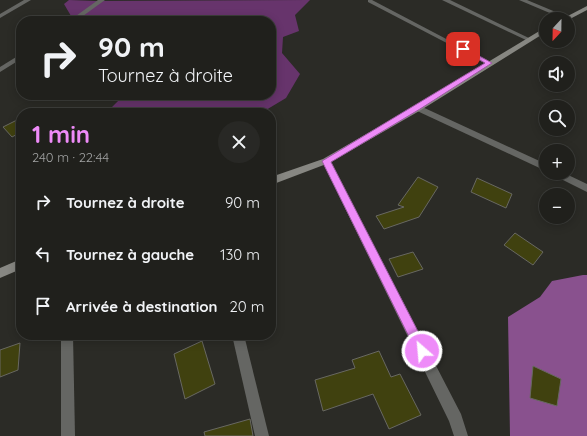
<!DOCTYPE html>
<html lang="fr">
<head>
<meta charset="utf-8">
<style>
	body { margin:0; font-family:Quicksand,sans-serif; background:#282825; color:#f1f3f6; height:100vh; display:flex; flex-direction:column; font-size:15px; white-space:nowrap }
	* { box-sizing:border-box; margin:0 }
	p { font-size:13px; color:#a2a3a3 }
	.icon { flex:none; width:22px; height:22px; fill:none; stroke:currentColor; stroke-width:2; stroke-linecap:round; stroke-linejoin:round }
	.map { position:relative; flex:1; overflow:hidden }
	.side { position:absolute; left:16px; top:108px; width:260px; height:232px; display:flex; flex-direction:column; background:#20201c; border-radius:16px; box-shadow:0 2px 10px #0003,0 0 0 1px #3d3e3b }
	.side>* { flex:none }
	.top-card { position:absolute; left:16px; top:16px; width:260px; height:84px; border-radius:16px; box-shadow:0 2px 10px #0003,0 0 0 1px #3d3e3b; background:#20201c; color:#f1f3f6; overflow:hidden }
	.needle { width:26px; rotate:202deg }
	.tools { position:absolute; left:539px; top:12px; display:grid; gap:8px }
	.tools a { display:grid; place-items:center; width:36px; height:36px; border-radius:50%; background:#20201c; box-shadow:0 2px 10px #0003,0 0 0 1px #3d3e3b; font-size:20px }
	.pin { position:absolute; display:grid; place-items:center; width:34px; height:34px; color:#fff; margin:-17px; border-radius:8px; box-shadow:0 2px 6px #0006 }
	.me { position:absolute; width:44px; margin:-22px; rotate:333deg; stroke-linejoin:round; filter:drop-shadow(0 0 3px #0008) }
	.turn { display:flex; align-items:center; gap:14px; height:84px; padding:0 16px; font-size:18px }
	.turn .icon { width:52px; height:52px; stroke-width:2.5 }
	.turn b { display:block; font-size:28px; line-height:34px }
	.round { display:grid; place-items:center; flex:none; width:42px; height:42px; border-radius:21px; background:#282825 }
	.head { display:flex; align-items:center; justify-content:space-between; height:68px; padding:0 16px }
	h1 { font-size:24px; font-weight:700; line-height:30px; color:#ee8bf8 }
	ul { padding:0; list-style:none }
	li { display:flex; align-items:center; gap:12px; height:52px; padding:0 16px }
	li div { flex:1 }
	li b { display:block; font-size:15px }
	li em { font-style:normal }
	.map>svg:first-child { display:block }
	.green { fill:#67346c }
	.water { fill:#89518e }
	.building { fill:#40410f; stroke:#686862 }
	.lines { fill:none; stroke-linecap:round; stroke-linejoin:round }
	.street { fill:#656663; fill-rule:evenodd }
	.secondary { fill:#878782; fill-rule:evenodd }
	.route { fill:#ee8bf8; stroke:#9b5aa1 }
</style>
</head>
<body>
<div class="map">
<svg width="587" height="436" viewBox="0 0 587 436">
	<rect width="100%" height="100%" fill="#2b2b26"/>
	<polygon class="green" points="69,0 95,1 310,0 295,15 299,31 283,37 282,53 300,74 286,98 261,113 106,113 119,100 118,95 271,95 271,21 68,21 71,16 64,4"/>
	<polygon class="water" points="583,275 587,275 587,436 510,436 508,317 540,297 552,281"/>
	<g class="building">
		<polygon points="21,118 21,132 12,137 3,127"/>
		<polygon points="418,177 438,187 419,217 384,229 376,216 404,207 398,205"/>
		<polygon points="477,178 512,194 506,208 471,192"/>
		<polygon points="515,233 543,252 533,265 504,245"/>
		<polygon points="413,252 423,269 398,277 389,259"/>
		<polygon points="202,341 215,384 185,399 174,354"/>
		<polygon points="20,343 18,370 0,377 0,350"/>
		<polygon points="379,351 391,377 400,374 421,415 389,429 373,394 323,411 315,380 355,368 352,360"/>
		<polygon points="533,366 561,379 557,406 530,398"/>
		<polygon points="250,419 253,436 205,436 204,432"/>
	</g>
	<g class="lines">
		<g class="street">
			<polygon points="24,0 31,0 0,18 0,14"/>
			<polygon points="98,0 105,0 76,21 69,21"/>
			<polygon points="368,0 372,0 492,63 487,64 368,2"/>
			<polygon points="442,0 450,0 531,39 526,40"/>
			<polygon points="519,0 527,0 570,18 564,19"/>
			<polygon points="21,54 21,59 0,72 0,67"/>
			<polygon points="418,105 546,164 546,171 415,110 414,108"/>
			<polygon points="326,158 330,161 461,414 468,436 454,436 449,421 322,161"/>
			<polygon points="551,173 564,173 587,184 587,192 553,175"/>
			<polygon points="61,335 73,335 75,436 61,436"/>
			<polygon points="232,335 244,335 269,436 255,436"/>
		</g>
		<g class="secondary">
			<polygon points="587,6 587,10 568,20 562,19"/>
			<polygon points="546,27 546,32 421,110 329,163 271,185 271,177 323,159 415,106"/>
			<polygon points="21,259 21,269 0,278 0,268"/>
		</g>
	</g>
	<polygon class="route" points="463,47 492,63 420,109 331,162 426,347 427,351 426,355 422,357 418,355 322,161 485,63 461,50 461,48"/>
</svg>
<div class="tools">
<a><svg class="needle" viewBox="-14 -14 28 28"><path d="M0-13l5 13h-10z" fill="#e53935"/><path d="M0 13l5-13h-10z" fill="#a2a3a3"/></svg></a>
<a><svg class="icon" aria-label="sound" viewBox="0 0 24 24"><path d="M4 9h4l5-4v14l-5-4H4zM17 9q2 3 0 6"/></svg></a>
<a><svg class="icon" aria-label="search" viewBox="0 0 24 24"><circle cx="10" cy="10" r="6"/><path d="M15 15l6 6"/></svg></a>
<a>+</a>
<a>−</a>
</div>
<div class="pin" style="left:463px;top:49px;background:#d93025"><svg class="icon" aria-label="arrive" viewBox="0 0 24 24"><path d="M6 21V4h12l-3 4 3 4H6"/></svg></div>
<svg class="me" style="left:422px;top:351px" viewBox="-20 -20 40 40"><circle r="17" fill="#ee8bf8" stroke="#fff" stroke-width="3"/><path d="M0-11L8 9 0 5-8 9z" fill="#fff"/></svg>
<div class="top-card">
<div class="turn"><svg class="icon" aria-label="right" viewBox="0 0 24 24"><path d="M7 20v-9h11M14 6l5 5-5 5"/></svg><div><b>90 m</b>Tournez à droite</div></div>
</div>
<section class="side">
<div class="head"><div><h1>1 min</h1><p>240 m · 22:44</p></div><a class="round"><svg class="icon" aria-label="close" viewBox="0 0 24 24"><path d="M6 6l12 12M18 6L6 18"/></svg></a></div>
<ul>
<li><svg class="icon" aria-label="right" viewBox="0 0 24 24"><path d="M7 20v-9h11M14 6l5 5-5 5"/></svg><div><b>Tournez à droite</b></div><em>90 m</em></li>
<li><svg class="icon" aria-label="left" viewBox="0 0 24 24"><path d="M17 20v-9H6M10 6l-5 5 5 5"/></svg><div><b>Tournez à gauche</b></div><em>130 m</em></li>
<li><svg class="icon" aria-label="arrive" viewBox="0 0 24 24"><path d="M6 21V4h12l-3 4 3 4H6"/></svg><div><b>Arrivée à destination</b></div><em>20 m</em></li>
</ul>
</section>
</div>
</body>
</html>
